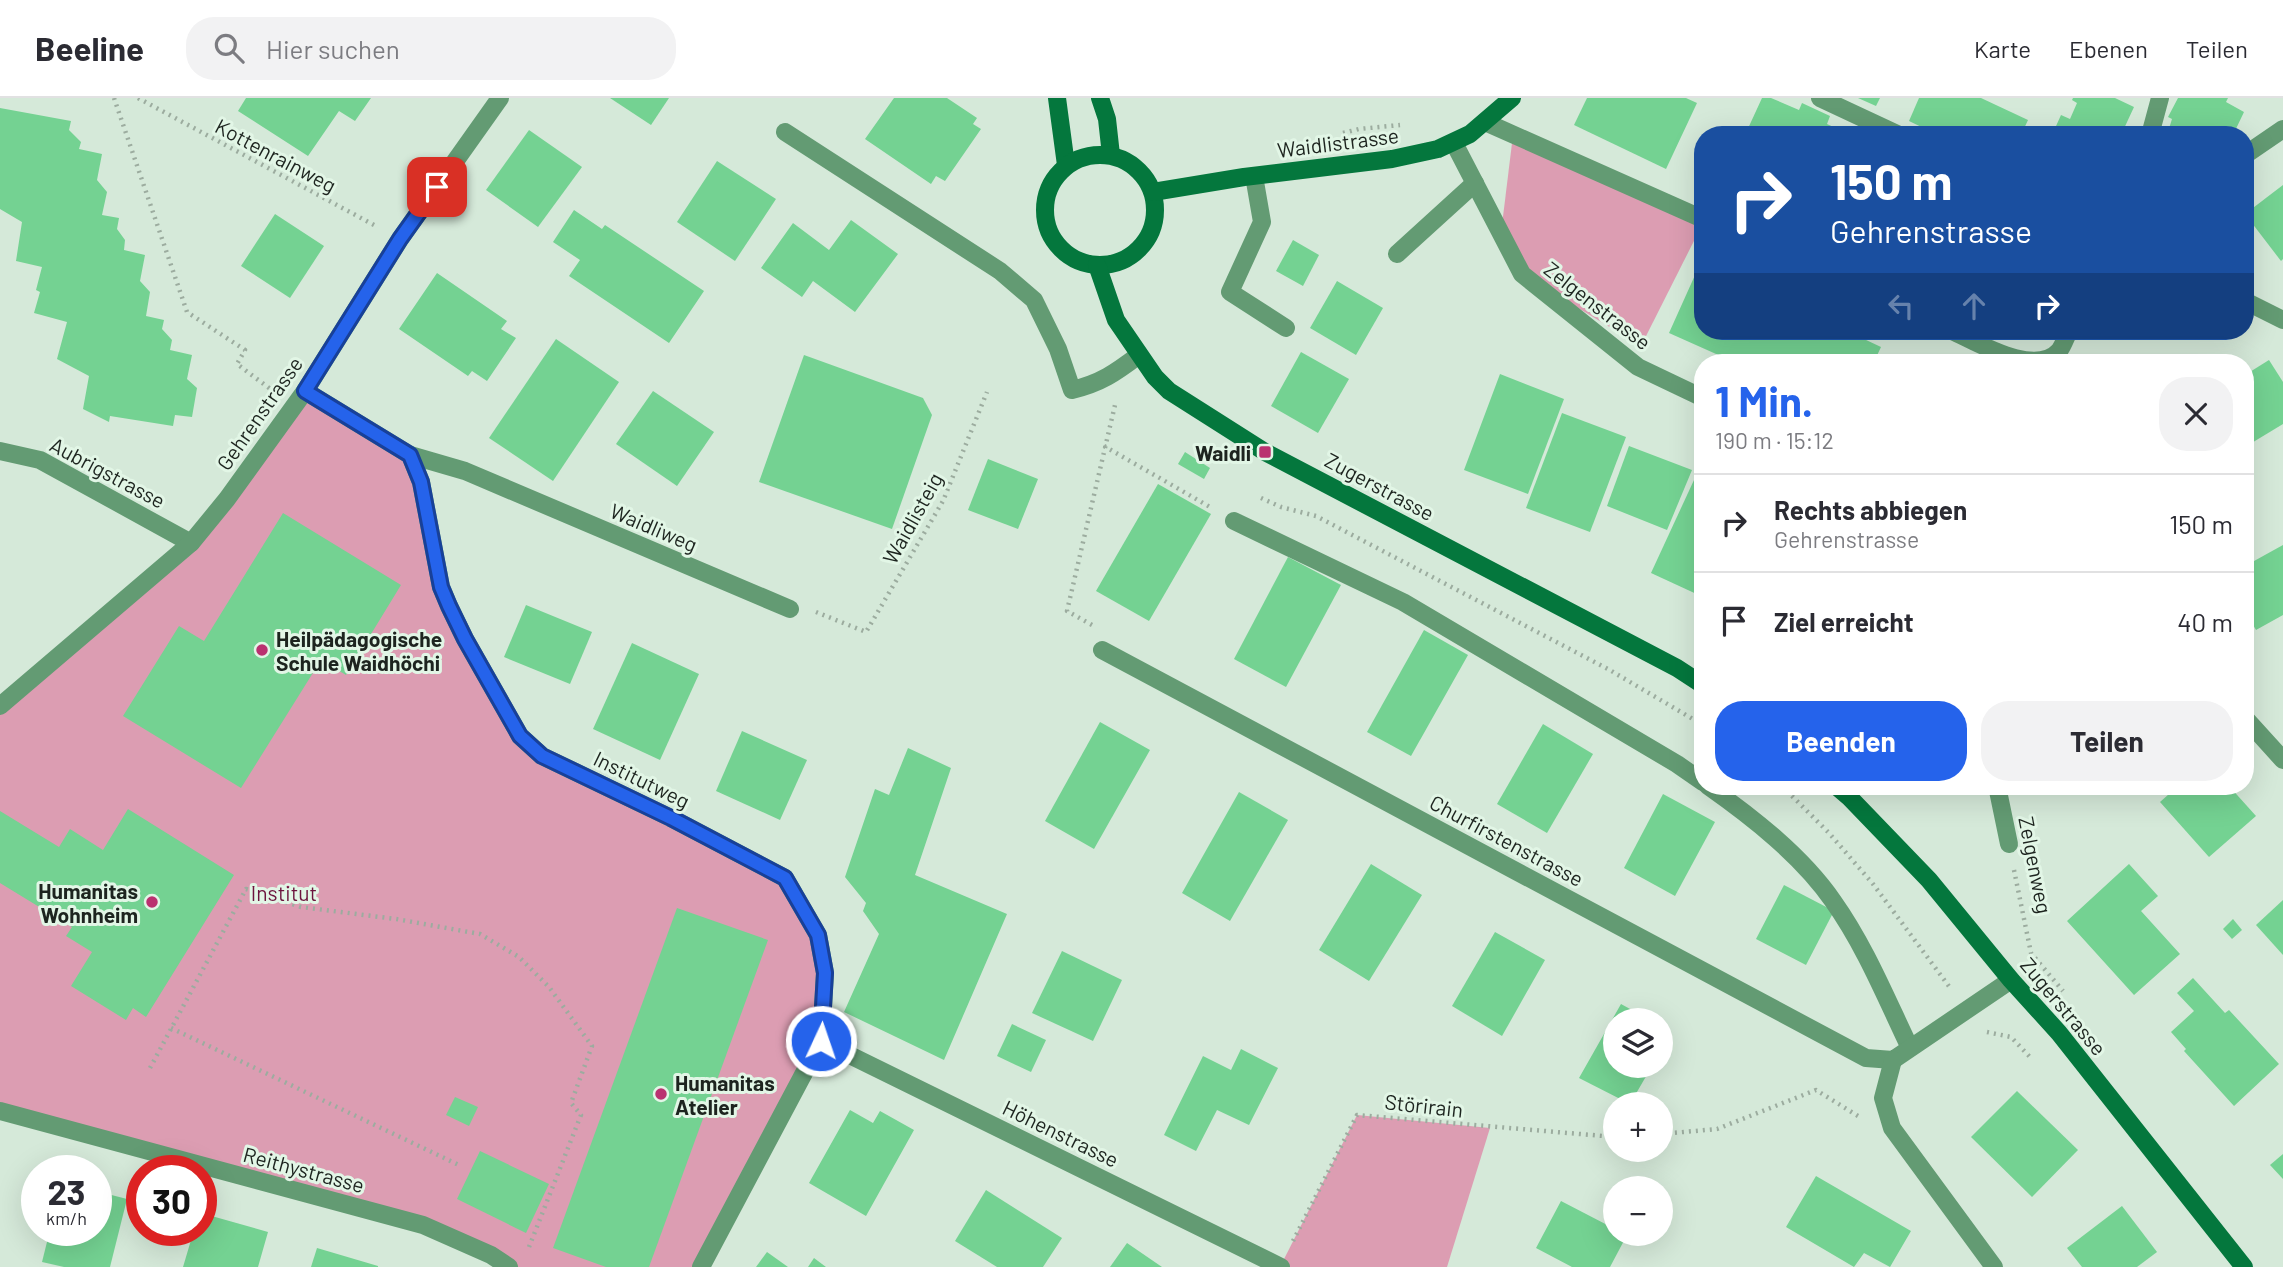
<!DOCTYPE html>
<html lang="de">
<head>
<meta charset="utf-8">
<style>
	body { margin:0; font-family:Barlow,sans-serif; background:#f2f2f3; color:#2b2b33; height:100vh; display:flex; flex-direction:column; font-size:26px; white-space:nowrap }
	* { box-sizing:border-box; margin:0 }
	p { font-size:23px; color:#7c7c81 }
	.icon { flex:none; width:38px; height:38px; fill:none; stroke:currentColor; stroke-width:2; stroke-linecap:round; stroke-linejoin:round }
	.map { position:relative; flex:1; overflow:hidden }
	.drawer { position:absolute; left:1694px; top:256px; width:560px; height:441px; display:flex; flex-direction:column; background:#fff; border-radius:28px; box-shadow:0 7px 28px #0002 }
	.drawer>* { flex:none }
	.top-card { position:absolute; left:1694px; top:28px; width:560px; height:214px; border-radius:28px; box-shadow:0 7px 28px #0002; background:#1a4fa0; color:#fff; overflow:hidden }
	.controls { position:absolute; left:1603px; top:910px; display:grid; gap:14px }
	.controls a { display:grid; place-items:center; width:70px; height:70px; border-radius:50%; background:#fff; box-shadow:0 7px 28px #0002; font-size:35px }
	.speed { position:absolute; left:21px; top:1057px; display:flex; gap:14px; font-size:35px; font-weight:700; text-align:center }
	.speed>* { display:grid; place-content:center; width:91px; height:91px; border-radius:50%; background:#fff; box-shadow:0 7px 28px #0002; line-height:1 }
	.speed small { font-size:18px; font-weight:400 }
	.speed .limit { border:10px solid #d22; background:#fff; color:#111 }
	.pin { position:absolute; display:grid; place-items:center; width:60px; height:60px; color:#fff; margin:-30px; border-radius:14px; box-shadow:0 4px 10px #0006 }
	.me { position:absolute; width:77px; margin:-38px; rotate:3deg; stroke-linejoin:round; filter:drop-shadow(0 0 5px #0008) }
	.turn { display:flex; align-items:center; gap:24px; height:147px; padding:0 21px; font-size:32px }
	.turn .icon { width:91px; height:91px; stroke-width:2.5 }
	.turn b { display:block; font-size:49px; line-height:60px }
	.lanes { display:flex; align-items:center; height:66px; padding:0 21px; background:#0003; justify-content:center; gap:35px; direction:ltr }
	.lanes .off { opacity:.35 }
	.round { display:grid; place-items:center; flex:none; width:74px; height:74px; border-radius:28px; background:#f2f2f3 }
	.head { display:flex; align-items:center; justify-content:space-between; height:119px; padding:0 21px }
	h1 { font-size:42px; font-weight:700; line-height:52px; color:#2563eb }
	.cta { display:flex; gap:14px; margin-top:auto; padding:14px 21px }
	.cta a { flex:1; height:80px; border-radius:28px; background:#2563eb; color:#fff; font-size:28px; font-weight:700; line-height:80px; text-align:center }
	.cta a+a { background:#f2f2f3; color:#2b2b33 }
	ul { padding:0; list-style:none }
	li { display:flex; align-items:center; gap:21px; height:98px; padding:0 21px; border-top:2px solid #e1e1e2 }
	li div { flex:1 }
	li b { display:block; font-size:26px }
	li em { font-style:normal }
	header { display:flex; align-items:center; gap:42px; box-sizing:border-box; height:98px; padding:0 35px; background:#fff; border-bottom:2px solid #e1e1e2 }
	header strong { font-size:33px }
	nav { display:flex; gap:38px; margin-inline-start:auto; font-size:24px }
	.search { width:490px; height:63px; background:#f2f2f3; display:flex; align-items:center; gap:18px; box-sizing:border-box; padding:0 24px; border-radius:28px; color:#7c7c81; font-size:26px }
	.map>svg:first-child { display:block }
	.green { fill:#dc9db2 }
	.building { fill:#74d292 }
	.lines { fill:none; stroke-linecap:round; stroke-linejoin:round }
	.path { stroke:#9cac9f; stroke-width:4.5; stroke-dasharray:2 5; stroke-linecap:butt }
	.lane { stroke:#639b73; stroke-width:18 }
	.street { stroke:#639b73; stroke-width:18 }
	.secondary { stroke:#04773d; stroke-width:18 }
	.route-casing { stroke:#184099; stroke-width:18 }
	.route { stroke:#2563eb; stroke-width:12 }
	.poi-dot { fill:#ba3170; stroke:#e2f6e6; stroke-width:2.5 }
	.labels { text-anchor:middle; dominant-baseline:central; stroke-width:6; stroke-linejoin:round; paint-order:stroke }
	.street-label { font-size:21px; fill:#1d241f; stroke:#e2f6e6 }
	.poi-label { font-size:21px; font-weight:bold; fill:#1d241f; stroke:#e2f6e6; text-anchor:end }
	.park-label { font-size:21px; fill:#6d143e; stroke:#e2f6e6 }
</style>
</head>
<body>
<header>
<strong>Beeline</strong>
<div class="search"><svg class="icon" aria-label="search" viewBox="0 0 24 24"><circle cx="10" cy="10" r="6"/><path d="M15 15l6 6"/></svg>Hier suchen</div>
<nav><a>Karte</a><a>Ebenen</a><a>Teilen</a></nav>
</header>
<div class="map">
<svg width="2283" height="1169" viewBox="0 0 2283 1169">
	<rect width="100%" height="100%" fill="#d5e9d9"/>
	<g class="green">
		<polygon points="1513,37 1703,125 1641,248 1522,176 1501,135"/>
		<polygon points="305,293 410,357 441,489 520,638 785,780 818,837 821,943 701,1169 509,1169 423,1127 0,1013 0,608 191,445"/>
		<polygon points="1357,1017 1490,1030 1447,1169 1280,1169"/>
	</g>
	<g class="building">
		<polygon points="246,0 371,0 355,23 339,13 308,58 238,13"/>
		<polygon points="610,0 669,0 651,27"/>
		<polygon points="894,0 947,0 977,20 973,26 981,31 945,83 936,78 931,86 865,41"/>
		<polygon points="1587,0 1686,0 1697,5 1666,71 1574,27"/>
		<polygon points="1762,0 1771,0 1799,12 1802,5 1830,18 1827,26 1851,37 1745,37"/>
		<polygon points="1858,0 1880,0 1876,8"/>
		<polygon points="1919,0 1981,0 2028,22 2021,37 1938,37 1909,23"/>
		<polygon points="2073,0 2115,0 2134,9 2121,37 2052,37 2061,17 2070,21 2077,5 2072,2"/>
		<polygon points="2178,0 2228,0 2226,4 2244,14 2233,37 2167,37 2172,21 2168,19"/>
		<polygon points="0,10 71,23 69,32 81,44 79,51 102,56 97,82 107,94 102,117 119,120 117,131 125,142 124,152 145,157 140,183 150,194 146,218 164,222 162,231 172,242 170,252 192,257 187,281 197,290 192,319 175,317 173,328 110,318 109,324 83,311 89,278 57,261 67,224 34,215 40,194 36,192 42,169 16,163 22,124 0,111"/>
		<polygon points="529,32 582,69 538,129 486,92"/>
		<polygon points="717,63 776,101 735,163 677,124"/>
		<polygon points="2283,87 2283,161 2281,163 2245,116"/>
		<polygon points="574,112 602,131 605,127 704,193 669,245 569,178 580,162 553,144"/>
		<polygon points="275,116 324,148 290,200 241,168"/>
		<polygon points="851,122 898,156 855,214 813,183 802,199 761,170 793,125 829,152"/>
		<polygon points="1293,142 1319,157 1303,188 1276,173"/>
		<polygon points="1700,166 1703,167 1703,233 1847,233 1881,249 1874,264 1734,264 1669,235"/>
		<polygon points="437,175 507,223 501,231 516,240 487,283 472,273 468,278 399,231"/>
		<polygon points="1337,183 1383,210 1356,257 1310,230"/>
		<polygon points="556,241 619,284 553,383 489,340"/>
		<polygon points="1301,254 1349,281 1318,335 1271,308"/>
		<polygon points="804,257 923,300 932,317 892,431 759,384"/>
		<polygon points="2269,262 2283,284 2283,326 2245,349 2245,277"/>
		<polygon points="1500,276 1564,301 1528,396 1464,372"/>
		<polygon points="653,293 714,334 677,388 616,346"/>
		<polygon points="1562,315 1626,339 1590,434 1526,410"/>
		<polygon points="1629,348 1692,372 1667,432 1607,408"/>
		<polygon points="1185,354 1210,370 1204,381 1178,366"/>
		<polygon points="988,361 1038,381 1018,431 968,412"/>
		<polygon points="1694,382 1703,386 1703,499 1651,475"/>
		<polygon points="1158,386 1211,416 1149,523 1096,493"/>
		<polygon points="283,415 401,487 346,577 321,562 241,690 123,618 179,528 204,543"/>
		<polygon points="2283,447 2283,517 2256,532 2245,513 2245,468"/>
		<polygon points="1288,459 1341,487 1286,589 1234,561"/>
		<polygon points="526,507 592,534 570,586 504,559"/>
		<polygon points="1424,532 1468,557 1411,658 1367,634"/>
		<polygon points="632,545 699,576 660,662 593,631"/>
		<polygon points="1100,624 1150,652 1094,751 1045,723"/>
		<polygon points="1543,626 1593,656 1547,735 1497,706"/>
		<polygon points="742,633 807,662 780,722 716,693"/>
		<polygon points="908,650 951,670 915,777 1007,816 944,962 844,914 879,836 863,813 866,805 845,779 875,691 889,697"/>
		<polygon points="2178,688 2229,688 2256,718 2209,759 2160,704"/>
		<polygon points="1239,694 1288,722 1230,823 1182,795"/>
		<polygon points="1663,696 1715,724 1675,798 1624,770"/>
		<polygon points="128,711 234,777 146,919 133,910 126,922 71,888 92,854 66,838 72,829 0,785 0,713 59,749 70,731 103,752"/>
		<polygon points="1371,766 1422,797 1369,883 1319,852"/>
		<polygon points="2129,766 2158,798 2141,813 2180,856 2134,897 2067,823"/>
		<polygon points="1784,787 1834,813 1806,867 1756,841"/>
		<polygon points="2283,802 2283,857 2256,827"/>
		<polygon points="677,810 768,842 649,1169 606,1169 553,1150"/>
		<polygon points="2233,821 2242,832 2232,841 2223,831"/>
		<polygon points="1495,834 1545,862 1502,938 1452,908"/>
		<polygon points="1062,853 1122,882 1093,943 1032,915"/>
		<polygon points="2193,880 2225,915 2229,912 2279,966 2234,1008 2184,953 2186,951 2171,934 2194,913 2177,895"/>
		<polygon points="1621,906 1650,922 1615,922 1615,968 1652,968 1630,1006 1579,980"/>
		<polygon points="1012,926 1046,942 1031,974 997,958"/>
		<polygon points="1661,928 1671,934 1661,952"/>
		<polygon points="1241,951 1278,970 1249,1027 1217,1012 1196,1053 1164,1037 1203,958 1231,972"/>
		<polygon points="2017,993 2078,1052 2032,1099 1971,1039"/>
		<polygon points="455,999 478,1009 469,1028 446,1017"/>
		<polygon points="850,1012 873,1025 880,1013 914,1032 866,1118 809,1085"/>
		<polygon points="480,1053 549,1086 526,1135 457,1101"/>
		<polygon points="2283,1056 2283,1081 2270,1067"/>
		<polygon points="1816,1078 1911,1133 1890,1169 1864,1155 1854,1169 1786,1129"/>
		<polygon points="986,1092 1062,1140 1043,1169 997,1169 955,1143"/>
		<polygon points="96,1093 127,1101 110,1169 64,1169 42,1164 50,1132 96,1132"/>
		<polygon points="1561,1103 1615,1131 1615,1136 1627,1137 1610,1169 1572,1169 1536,1150"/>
		<polygon points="2122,1108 2157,1154 2137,1169 2082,1169 2067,1150"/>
		<polygon points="201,1115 268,1134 258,1169 183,1169 194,1132 201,1132"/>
		<polygon points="1127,1145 1162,1169 1110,1169"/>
		<polygon points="317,1150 378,1168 378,1169 311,1169"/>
		<polygon points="767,1154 788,1169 756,1169"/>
		<polygon points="814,1160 826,1169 808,1169"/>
	</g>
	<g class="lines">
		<g class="path">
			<polyline points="114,0 187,214 245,252 237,266 273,293"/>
			<polyline points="138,0 374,127"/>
			<polyline points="1343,35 1359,31 1400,27"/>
			<polyline points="1104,348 1210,409"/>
			<polyline points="1261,400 1281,409 1316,418 1608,571 1703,627"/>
			<polyline points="816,514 866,534 943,403 987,294"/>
			<polyline points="1092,527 1067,513 1115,307"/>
			<polyline points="1782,688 1829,735 1873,786 1951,891"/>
			<polyline points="2014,772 2031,855 2063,893"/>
			<polyline points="171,930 461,1068"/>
			<polyline points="1987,934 2011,939 2030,959"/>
			<polyline points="150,970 246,791 301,809 396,821 480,836 519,859 549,889 592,948 571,1005 581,1017 529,1149"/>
			<polyline points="1661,1036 1717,1031 1816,992 1858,1018"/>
			<polyline points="1293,1143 1357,1017 1615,1039"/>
		</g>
		<g class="lane">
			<path d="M785 34 1000 173 1034 202 1058 251 1072 292C1101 285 1115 275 1139 257"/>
			<polyline points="1254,78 1262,124 1230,194 1286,230"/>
			<polyline points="1397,156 1475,85"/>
			<polyline points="1234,423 1403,504 1677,666 1703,684"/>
			<path d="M1708 688C1752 719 1802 758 1833 803 1865 848 1886 900 1910 950"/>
			<polyline points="1997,688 2009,746"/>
		</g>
		<g class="street">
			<polyline points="1820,0 1899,37"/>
			<polyline points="1485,24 1703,121"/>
			<polyline points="2150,37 2160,0"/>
			<polyline points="1454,45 1522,176 1638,269 1703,300"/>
			<polyline points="2245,57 2283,31"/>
			<polyline points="2245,203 2283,222"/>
			<path d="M1952 233C1977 244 2035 280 2059 253 2063 248 2066 239 2069 233"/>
			<polyline points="305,293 410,357 421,384 441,489 449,508 465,541 520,638 542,658 671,720 785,780 818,837 825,875 821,943 701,1169"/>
			<polyline points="0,353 40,362 191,445"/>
			<polyline points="410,357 465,373 790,511"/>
			<polyline points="1102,552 1866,960 1893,962 2011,882"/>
			<polyline points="0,608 191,445 227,401 305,293 400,141 500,0"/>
			<polyline points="2245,620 2283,662"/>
			<polyline points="821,943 1281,1169"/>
			<polyline points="1893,962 1883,1000 1892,1030 1994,1169"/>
			<polyline points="0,1013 423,1127 491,1157 509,1169"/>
		</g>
		<g class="secondary">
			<polyline points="1057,0 1066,67"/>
			<polyline points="1100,0 1107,21 1111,57"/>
			<circle cx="1100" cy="112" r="55"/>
			<polyline points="1153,94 1244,79 1392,61 1438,51 1470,36 1512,0"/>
			<polyline points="1097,167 1116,222 1155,279 1169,293 1265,354 1677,570 1703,587"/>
			<polyline points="1836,688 1850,700 1929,782 2011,882 2059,935 2244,1169"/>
		</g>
	</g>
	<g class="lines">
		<g class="route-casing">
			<polyline id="route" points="437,89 400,141 305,293 410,357 421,384 441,489 449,508 465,541 520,638 542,658 671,720 785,780 818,837 825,875 821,943"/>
		</g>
		<use href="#route" class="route"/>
	</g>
	<g class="poi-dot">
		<rect x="1258" y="347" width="14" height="14" rx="3.5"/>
		<circle cx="262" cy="552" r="7"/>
		<circle cx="152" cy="804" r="7"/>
		<circle cx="661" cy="996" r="7"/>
	</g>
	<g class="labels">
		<g class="street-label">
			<text transform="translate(1338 44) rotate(-7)">Waidlistrasse</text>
			<text transform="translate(276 57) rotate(28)">Kottenrainweg</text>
			<text transform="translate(1598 207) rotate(38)">Zelgenstrasse</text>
			<text transform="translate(259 315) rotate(-55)">Gehrenstrasse</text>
			<text transform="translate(108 374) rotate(28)">Aubrigstrasse</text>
			<text transform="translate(1380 388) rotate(28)">Zugerstrasse</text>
			<text transform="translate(912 420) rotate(-61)">Waidlisteig</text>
			<text transform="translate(654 429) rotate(23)">Waidliweg</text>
			<text transform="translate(642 681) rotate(26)">Institutweg</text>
			<text transform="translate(1507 742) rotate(28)">Churfirstenstrasse</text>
			<text transform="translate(2036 767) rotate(79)">Zelgenweg</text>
			<text transform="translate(2064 908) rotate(50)">Zugerstrasse</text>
			<text transform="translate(1424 1007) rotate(6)">Störirain</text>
			<text transform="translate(1061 1035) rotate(26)">Höhenstrasse</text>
			<text transform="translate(304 1071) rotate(15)">Reithystrasse</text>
		</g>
		<g class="poi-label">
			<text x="1251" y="354">Waidli</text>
			<text x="276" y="540" text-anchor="start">Heilpädagogische<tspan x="276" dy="24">Schule Waidhöchi</tspan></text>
			<text x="138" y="792">Humanitas<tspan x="138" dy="24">Wohnheim</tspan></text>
			<text x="675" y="984" text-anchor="start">Humanitas<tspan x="675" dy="24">Atelier</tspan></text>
		</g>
		<g class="park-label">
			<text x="284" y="794">Institut</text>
		</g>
	</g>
</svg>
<div class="controls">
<a><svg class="icon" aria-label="layers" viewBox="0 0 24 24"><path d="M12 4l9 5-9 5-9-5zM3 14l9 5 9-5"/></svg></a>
<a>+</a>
<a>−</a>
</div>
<div class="speed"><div>23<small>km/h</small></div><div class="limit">30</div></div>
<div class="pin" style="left:437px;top:89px;background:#d93025"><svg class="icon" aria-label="arrive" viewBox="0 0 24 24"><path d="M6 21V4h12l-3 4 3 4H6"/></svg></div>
<svg class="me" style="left:821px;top:943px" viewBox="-20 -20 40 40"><circle r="17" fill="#2563eb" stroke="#fff" stroke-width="3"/><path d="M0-11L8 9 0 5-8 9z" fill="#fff"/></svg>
<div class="top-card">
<div class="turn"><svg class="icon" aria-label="right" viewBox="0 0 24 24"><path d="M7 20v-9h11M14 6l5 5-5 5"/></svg><div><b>150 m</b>Gehrenstrasse</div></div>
<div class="lanes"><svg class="icon off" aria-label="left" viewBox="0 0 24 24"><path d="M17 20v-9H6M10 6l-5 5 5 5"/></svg><svg class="icon off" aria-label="ahead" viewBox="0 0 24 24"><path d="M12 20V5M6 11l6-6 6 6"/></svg><svg class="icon" aria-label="right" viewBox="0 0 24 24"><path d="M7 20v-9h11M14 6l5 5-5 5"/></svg></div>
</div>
<section class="drawer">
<div class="head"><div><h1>1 Min.</h1><p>190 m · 15:12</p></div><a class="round"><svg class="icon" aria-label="close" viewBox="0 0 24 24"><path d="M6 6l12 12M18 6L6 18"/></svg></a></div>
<ul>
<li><svg class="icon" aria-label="right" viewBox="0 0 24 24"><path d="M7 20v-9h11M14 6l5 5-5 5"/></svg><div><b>Rechts abbiegen</b><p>Gehrenstrasse</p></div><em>150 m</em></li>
<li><svg class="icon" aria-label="arrive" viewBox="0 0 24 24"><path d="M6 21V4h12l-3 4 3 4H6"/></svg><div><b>Ziel erreicht</b></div><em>40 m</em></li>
</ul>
<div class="cta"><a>Beenden</a><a>Teilen</a></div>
</section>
</div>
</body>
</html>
